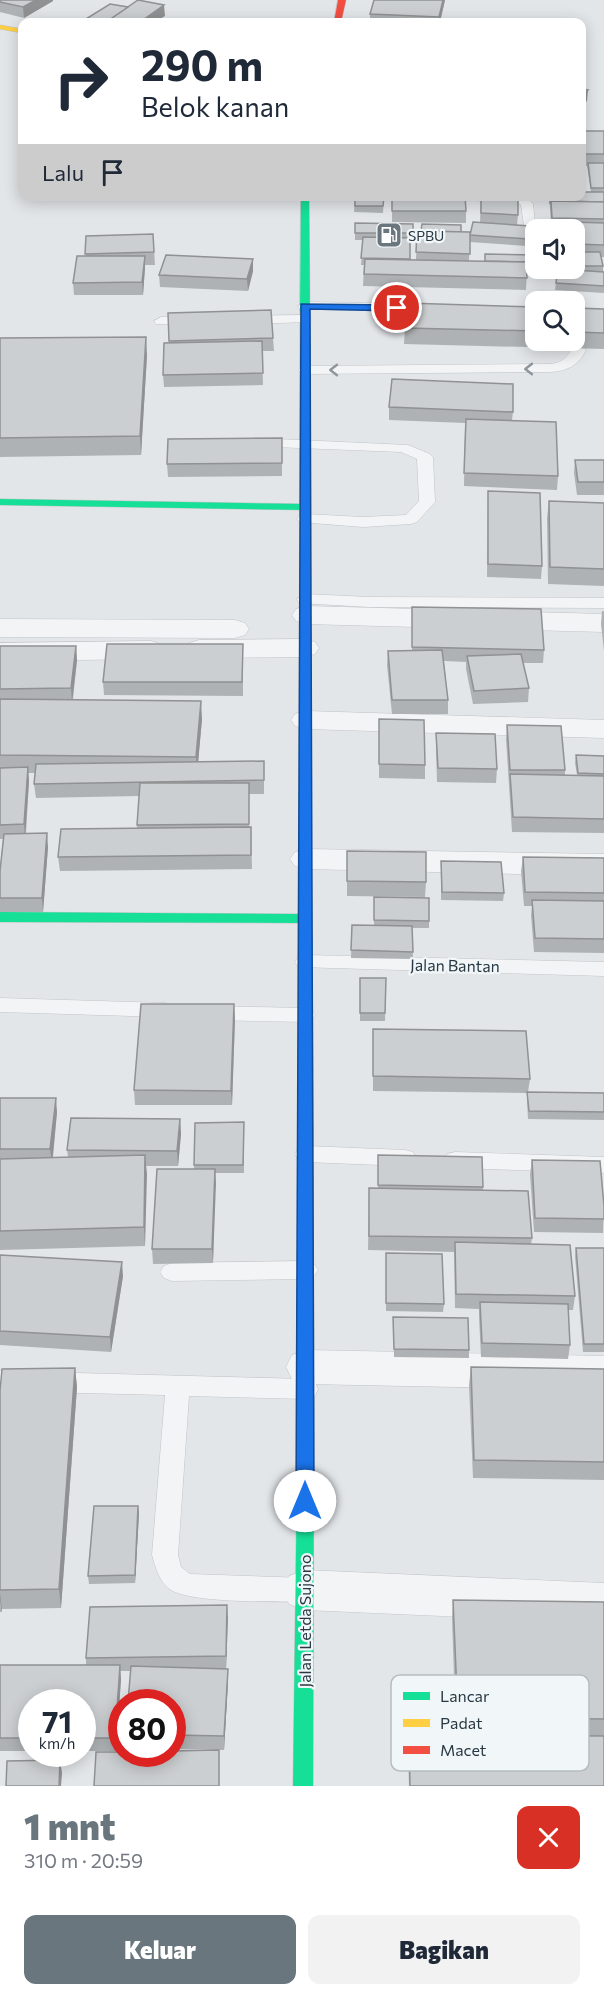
<!DOCTYPE html>
<html lang="id">
<head>
<meta charset="utf-8">
<style>
	body { margin:0; font-family:Commissioner,sans-serif; background:#f2f2f3; color:#1f2937; height:100vh; display:flex; flex-direction:column; font-size:22px; white-space:nowrap }
	* { box-sizing:border-box; margin:0 }
	p { font-size:20px; color:#747a83 }
	.icon { flex:none; width:33px; height:33px; fill:none; stroke:currentColor; stroke-width:2; stroke-linecap:round; stroke-linejoin:round }
	.map { position:relative; height:1786px; overflow:hidden }
	.details { display:flex; flex-direction:column; background:#fff; flex:1 }
	.details>* { flex:none }
	.top-card { position:absolute; left:18px; top:18px; width:568px; height:183px; border-radius:12px; box-shadow:0 3px 15px #0003; background:#fff; color:#1f2937; overflow:hidden }
	.buttons { position:absolute; left:525px; top:219px; display:grid; gap:12px }
	.buttons a { display:grid; place-items:center; width:60px; height:60px; border-radius:12px; background:#fff; box-shadow:0 3px 15px #0003; font-size:30px }
	.speed { position:absolute; left:18px; top:1689px; display:flex; gap:12px; font-size:30px; font-weight:700; text-align:center }
	.speed>* { display:grid; place-content:center; width:78px; height:78px; border-radius:50%; background:#fff; box-shadow:0 3px 15px #0003; line-height:1 }
	.speed small { font-size:15px; font-weight:400 }
	.speed .limit { border:9px solid #d22; background:#fff; color:#111 }
	.pin { position:absolute; display:grid; place-items:center; width:51px; height:51px; color:#fff; margin:-26px; border:3px solid #fff; border-radius:50%; box-shadow:0 2px 6px #0007 }
	.me { position:absolute; width:66px; margin:-33px; rotate:0deg; stroke-linejoin:round; filter:drop-shadow(0 0 4px #0008) }
	.turn { display:flex; align-items:center; gap:21px; height:126px; padding:0 24px; font-size:27px }
	.turn .icon { width:78px; height:78px; stroke-width:2.5 }
	.turn b { display:block; font-size:42px; line-height:51px }
	.then { display:flex; align-items:center; height:57px; padding:0 24px; background:#0003; gap:12px; font-size:22px }
	.round { display:grid; place-items:center; flex:none; width:63px; height:63px; border-radius:12px; background:#f2f2f3 }
	.head { display:flex; align-items:center; justify-content:space-between; height:102px; padding:0 24px }
	h1 { font-size:36px; font-weight:800; line-height:45px; color:#69767e }
	.primary-button { display:flex; gap:12px; margin-top:auto; padding:12px 24px }
	.primary-button a { flex:1; height:69px; border-radius:12px; background:#69767e; color:#fff; font-size:24px; font-weight:800; line-height:69px; text-align:center }
	.primary-button a+a { background:#f2f2f3; color:#1f2937 }
	.map>svg:first-child { display:block }
	.lines { fill:none; stroke-linecap:round; stroke-linejoin:round }
	.lane-casing { stroke:#c1c4c7; stroke-width:1 }
	.street-casing { stroke:#c1c4c7; stroke-width:1 }
	.fast-casing { stroke:#c1c4c7; stroke-width:1 }
	.slow-casing { stroke:#c1c4c7; stroke-width:1 }
	.jam-casing { stroke:#c1c4c7; stroke-width:1 }
	.lane { fill:#f3f4f5; fill-rule:evenodd }
	.street { fill:#f3f4f5; fill-rule:evenodd }
	.fast { fill:#16e098; fill-rule:evenodd }
	.slow { fill:#ffcf43; fill-rule:evenodd }
	.jam { fill:#f24e42; fill-rule:evenodd }
	.wall { fill:#afb2b4 }
	.shaded-wall { fill:#8f9192 }
	.building { fill:#cccfd1; stroke:#8f9192; stroke-width:1.5 }
	.oneway { stroke:#8e969c }
	.route { fill:#1a73e8; stroke:#114b97; stroke-width:1.5 }
	.labels { text-anchor:middle; dominant-baseline:central; stroke-width:4.5; stroke-linejoin:round; paint-order:stroke }
	.far-poi-label { font-size:14px; fill:#283944; stroke:#f1f6f8; text-anchor:start }
	.street-label { font-size:16px; fill:#283944; stroke:#f1f6f8 }
	.key { fill:#f1f6f8; stroke:#b5bdc2; stroke-width:1.5 }
	.key-label { font-size:16px; fill:#283944 }
</style>
</head>
<body>
<div class="map">
<svg width="604" height="1786" viewBox="0 0 604 1786">
	<rect width="100%" height="100%" fill="#e3e6e9"/>
	<g class="lines">
		<g class="lane-casing">
			<g id="lane">
				<polygon points="459,196 526,196 533,204 535,223 534,226 524,226 521,205 518,203 465,200"/>
				<polygon points="305,302 431,304 438,308 431,312 300,309 298,306"/>
				<polygon points="305,315 312,319 310,322 245,324 238,320 245,316"/>
				<polygon points="161,317 195,317 202,321 195,325 156,324 154,321"/>
				<path d="M579 346 586 350C578 366 567 371 550 372L305 374 298 370 305 366 550 364C571 362 566 349 579 346Z"/>
				<polygon points="255,438 408,445 430,454 433,457 435,502 417,522 411,524 363,527 299,522 297,519 299,516 305,514 363,517 406,515 419,501 417,459 401,452 250,446 247,443 250,440"/>
				<polygon points="305,594 369,597 604,598 604,608 369,607 299,603 297,599"/>
				<polygon points="305,955 604,962 604,976 298,967 295,962 298,957"/>
				<polygon points="0,998 165,1003 172,1005 175,1010 172,1015 165,1017 0,1012"/>
				<polygon points="210,1006 305,1008 312,1010 315,1015 312,1020 305,1022 210,1020 203,1018 200,1013 203,1008"/>
				<polygon points="306,1146 405,1150 413,1152 416,1158 413,1164 405,1166 306,1162 298,1160 295,1154 298,1148"/>
				<polygon points="455,1152 604,1157 604,1173 455,1168 447,1166 444,1160 447,1154"/>
				<polygon points="306,1261 314,1264 318,1270 314,1276 306,1279 172,1281 164,1278 160,1272 164,1266 172,1263"/>
				<path d="M0 1371 306 1379 315 1382 318 1389 315 1396 306 1399 189 1396 178 1555 181 1567 190 1574 305 1578 314 1582 318 1590 314 1598 305 1602C276 1601 187 1604 168 1588 159 1580 155 1566 152 1555L165 1395 0 1391Z"/>
			</g>
		</g>
		<g class="street-casing">
			<g id="street">
				<polygon points="306,606 604,614 604,632 306,624 296,621 292,615 296,609"/>
				<polygon points="0,619 235,620 245,623 249,629 245,635 235,638 0,637"/>
				<polygon points="305,639 315,642 319,648 315,654 305,657 199,658 189,655 185,649 189,643 199,640"/>
				<polygon points="151,641 161,644 165,650 161,656 151,659 0,661 0,643"/>
				<polygon points="306,711 604,720 604,738 306,729 295,726 291,720 295,714"/>
				<polygon points="306,849 604,854 604,876 306,869 295,866 290,859 295,852"/>
				<polygon points="306,1350 604,1356 604,1390 306,1384 292,1379 286,1367 292,1355"/>
				<polygon points="305,1570 604,1583 604,1623 305,1610 289,1604 283,1590 289,1576"/>
			</g>
		</g>
		<g class="fast-casing">
			<g id="fast">
				<polygon points="301,196 309,196 310,311 305,314 300,311"/>
				<polygon points="0,499 305,504 310,507 305,510 0,505"/>
				<polygon points="305,779 311,783 313,1071 311,1075 301,1075 299,1071 299,923 0,922 0,912 299,914 299,783"/>
				<polygon points="306,1390 312,1392 314,1397 313,1786 293,1786 298,1397 300,1392"/>
			</g>
		</g>
		<g class="slow-casing">
			<g id="slow">
				<polygon points="0,25 22,29 22,33 0,29"/>
				<polygon points="305,308 310,311 311,783 305,787 299,783 300,311"/>
			</g>
		</g>
		<g class="jam-casing">
			<g id="jam">
				<polygon points="338,0 346,0 341,22 334,22"/>
				<polygon points="306,1066 311,1067 313,1071 314,1397 312,1402 306,1404 300,1402 298,1397 299,1071 301,1067"/>
			</g>
		</g>
		<use href="#lane" class="lane"/>
		<use href="#street" class="street"/>
		<use href="#fast" class="fast"/>
		<use href="#slow" class="slow"/>
		<use href="#jam" class="jam"/>
	</g>
	<g class="wall">
		<polygon points="0,0 53,0 53,1 24,18 0,12"/>
		<polygon points="445,0 440,22 370,22 370,14"/>
		<polygon points="582,131 604,131 604,257 601,257 603,266 603,272 604,272 604,293 555,290 558,269 574,268 574,230 540,230 541,221 551,222 549,196 582,196 591,192 587,166 582,166"/>
		<polygon points="355,196 384,196 383,213 354,212"/>
		<polygon points="392,196 466,211 466,223 392,222"/>
		<polygon points="481,196 518,215 517,225 530,233 527,246 470,242 470,235 480,223"/>
		<polygon points="355,223 413,224 413,240 410,240 410,260 416,260 417,231 470,232 469,261 485,261 485,254 536,255 536,268 553,268 553,272 527,272 526,290 363,286 364,265 361,265 363,240 355,240"/>
		<polygon points="153,234 155,265 145,265 143,295 74,295 73,283 86,256 86,236"/>
		<polygon points="253,271 248,291 160,287 159,275"/>
		<polygon points="536,307 536,340 574,340 574,308 604,309 604,349 404,344 405,328"/>
		<polygon points="168,313 273,338 274,351 262,351 263,385 164,387 163,375 169,343"/>
		<polygon points="0,338 147,355 141,455 0,457"/>
		<polygon points="389,407 513,412 512,420 558,476 557,490 464,486 465,423 389,420"/>
		<polygon points="282,438 282,476 168,477 167,464"/>
		<polygon points="575,460 604,460 604,495 577,495 574,473"/>
		<polygon points="488,491 542,566 541,579 487,577"/>
		<polygon points="549,501 604,503 604,586 548,584 547,518"/>
		<polygon points="412,607 544,650 543,663 523,663 529,688 528,702 473,704 466,669 466,662 444,661 448,700 448,714 392,714 387,665 388,651 412,651"/>
		<polygon points="602,611 604,611 604,651 601,624"/>
		<polygon points="243,644 243,696 104,695 103,682"/>
		<polygon points="0,646 76,646 77,660 73,700 202,719 198,762 264,761 264,794 249,794 249,827 251,827 252,869 60,871 58,857 137,828 139,796 36,798 34,784 35,773 28,773 29,781 26,834 48,847 43,912 0,912 0,871 3,839 0,839"/>
		<polygon points="379,719 425,765 425,779 379,778"/>
		<polygon points="507,725 565,770 565,775 577,775 575,763 576,755 604,756 604,833 512,832 506,739"/>
		<polygon points="436,733 497,769 496,783 437,782 436,747"/>
		<polygon points="347,851 426,882 425,897 347,896"/>
		<polygon points="523,857 604,858 604,953 534,952 531,915 532,906 524,906 521,871"/>
		<polygon points="441,861 504,893 503,901 441,900"/>
		<polygon points="374,897 429,921 429,928 412,928 413,959 351,958 352,925 374,925"/>
		<polygon points="360,978 386,978 385,1021 360,1021"/>
		<polygon points="235,1018 232,1105 135,1105 134,1090"/>
		<polygon points="373,1029 530,1079 528,1092 604,1093 604,1120 528,1119 527,1100 527,1093 373,1091"/>
		<polygon points="0,1098 57,1112 53,1158 68,1157 67,1150 180,1119 181,1134 178,1166 146,1166 145,1246 0,1250"/>
		<polygon points="244,1122 244,1173 215,1173 213,1263 153,1264 152,1249 194,1169 195,1123"/>
		<polygon points="378,1155 482,1157 483,1190 532,1238 531,1244 575,1296 573,1310 568,1310 570,1345 568,1359 481,1357 479,1317 479,1309 455,1308 454,1252 368,1250 369,1188 378,1188"/>
		<polygon points="532,1160 604,1206 603,1233 534,1232 530,1174"/>
		<polygon points="576,1248 604,1248 604,1352 583,1352 575,1256"/>
		<polygon points="386,1253 444,1304 443,1312 386,1311"/>
		<polygon points="0,1257 123,1276 111,1352 0,1345"/>
		<polygon points="393,1317 469,1350 469,1358 394,1357"/>
		<polygon points="471,1367 604,1369 604,1480 473,1478 469,1385"/>
		<polygon points="75,1368 77,1387 61,1608 2,1609 2,1612 0,1612 0,1391"/>
		<polygon points="138,1506 139,1514 135,1583 89,1584 88,1576"/>
		<polygon points="453,1600 604,1602 604,1786 409,1786 408,1753 409,1735 456,1735 452,1618"/>
		<polygon points="227,1605 226,1669 228,1669 228,1682 224,1750 172,1749 172,1702 130,1671 120,1671 121,1679 116,1751 82,1751 82,1702 32,1702 32,1751 0,1751 0,1665 86,1665 86,1658"/>
	</g>
	<g class="shaded-wall">
		<polygon points="36,0 53,0 53,1 24,18 23,7"/>
		<polygon points="443,0 445,0 440,22 438,22 439,17"/>
		<polygon points="164,5 165,16 155,22 140,22"/>
		<polygon points="588,90 587,101 582,106 582,96"/>
		<polygon points="145,256 145,268 143,295 142,282"/>
		<polygon points="253,259 253,271 248,291 247,279"/>
		<polygon points="146,337 147,355 141,455 140,436"/>
		<polygon points="76,646 77,660 72,702 71,688"/>
		<polygon points="201,701 202,719 197,775 196,757"/>
		<polygon points="28,767 29,781 25,838 24,824"/>
		<polygon points="47,833 48,847 43,912 42,898"/>
		<polygon points="234,1004 235,1018 232,1105 231,1091"/>
		<polygon points="56,1098 57,1112 52,1163 50,1149"/>
		<polygon points="180,1119 181,1134 178,1166 177,1151"/>
		<polygon points="145,1155 147,1174 145,1246 144,1227"/>
		<polygon points="215,1169 216,1183 213,1263 212,1249"/>
		<polygon points="122,1262 123,1276 111,1352 110,1337"/>
		<polygon points="75,1368 77,1387 61,1608 59,1589"/>
		<polygon points="138,1506 139,1514 135,1583 135,1575"/>
		<polygon points="0,1593 2,1609 2,1612 0,1599"/>
		<polygon points="227,1605 228,1619 226,1670 226,1656"/>
		<polygon points="120,1665 121,1679 116,1751 115,1738"/>
		<polygon points="228,1669 228,1682 224,1750 224,1736"/>
		<polygon points="60,1760 62,1773 61,1786 59,1786"/>
	</g>
	<g class="building">
		<polygon points="0,0 36,0 23,7 0,2"/>
		<polygon points="138,0 164,5 140,22 106,22"/>
		<polygon points="374,0 443,0 439,17 370,14"/>
		<polygon points="110,4 128,7 106,22 81,22"/>
		<polygon points="582,89 588,90 582,96"/>
		<rect x="582" y="131" width="22" height="23"/>
		<polygon points="588,163 604,163 604,188 591,188"/>
		<polygon points="582,192 604,192 604,202 551,201 551,203 550,203 550,196 582,196"/>
		<polygon points="355,196 384,196 383,206 355,206"/>
		<polygon points="392,196 465,196 466,211 392,211"/>
		<polygon points="481,196 518,196 518,215 481,213"/>
		<polygon points="551,201 604,202 604,219 552,218"/>
		<polygon points="541,221 604,223 604,245 574,244 574,230 541,230"/>
		<polygon points="473,222 530,226 528,239 470,235"/>
		<polygon points="355,223 413,224 413,233 355,233"/>
		<polygon points="422,224 461,225 461,232 421,231"/>
		<polygon points="417,231 470,232 470,254 416,252"/>
		<polygon points="153,234 154,252 85,254 86,236"/>
		<polygon points="363,237 410,238 410,259 361,258"/>
		<polygon points="574,252 600,252 603,266 574,266"/>
		<polygon points="485,254 536,255 536,265 526,265 526,262 485,261"/>
		<polygon points="166,255 253,259 247,279 159,275"/>
		<polygon points="77,256 145,256 142,282 73,283"/>
		<polygon points="365,259 526,262 527,278 364,274"/>
		<polygon points="558,269 604,272 604,286 556,283"/>
		<polygon points="406,303 536,307 536,331 405,328"/>
		<polygon points="574,308 604,309 604,333 574,332"/>
		<polygon points="271,310 273,338 169,341 168,313"/>
		<polygon points="146,337 140,436 0,438 0,338"/>
		<polygon points="262,341 263,373 163,375 164,343"/>
		<polygon points="392,379 513,384 513,412 389,407"/>
		<polygon points="466,419 556,422 558,476 464,473"/>
		<polygon points="282,438 282,463 167,464 168,439"/>
		<polygon points="575,460 604,460 604,482 578,482"/>
		<polygon points="488,491 540,493 542,566 488,564"/>
		<polygon points="549,501 604,503 604,569 550,567"/>
		<polygon points="412,607 541,609 544,650 412,647"/>
		<polygon points="107,644 243,644 242,682 103,682"/>
		<polygon points="0,646 76,646 71,688 0,689"/>
		<polygon points="442,650 448,700 392,700 388,651"/>
		<polygon points="521,654 529,688 474,691 467,656"/>
		<polygon points="0,699 201,701 196,757 0,755"/>
		<polygon points="379,719 424,720 425,765 379,764"/>
		<polygon points="507,725 561,726 565,770 510,770"/>
		<polygon points="436,733 495,734 497,769 438,768"/>
		<polygon points="576,755 604,756 604,774 578,773"/>
		<polygon points="264,761 264,780 34,784 36,764"/>
		<polygon points="28,767 24,824 0,825 0,768"/>
		<polygon points="510,774 604,776 604,819 513,817"/>
		<polygon points="140,783 249,783 249,824 137,825"/>
		<polygon points="251,827 251,855 58,857 61,829"/>
		<polygon points="47,833 42,898 0,898 0,871 4,834"/>
		<polygon points="347,851 426,852 426,882 347,881"/>
		<polygon points="523,857 604,858 604,893 525,892"/>
		<polygon points="441,861 501,862 504,893 442,892"/>
		<polygon points="374,897 429,898 429,921 374,920"/>
		<polygon points="532,900 604,901 604,939 535,938"/>
		<polygon points="352,925 412,926 413,952 351,950"/>
		<polygon points="360,978 386,978 385,1013 360,1013"/>
		<polygon points="141,1004 234,1004 231,1091 134,1090"/>
		<polygon points="373,1029 526,1031 530,1079 373,1076"/>
		<polygon points="527,1092 604,1093 604,1112 529,1111"/>
		<polygon points="0,1098 56,1098 50,1149 0,1149"/>
		<polygon points="71,1118 180,1119 177,1151 67,1150"/>
		<polygon points="244,1122 243,1165 194,1165 195,1123"/>
		<polygon points="145,1155 144,1227 0,1231 0,1159"/>
		<polygon points="378,1155 482,1157 483,1187 378,1185"/>
		<polygon points="532,1160 600,1161 604,1206 604,1219 535,1218"/>
		<polygon points="157,1169 215,1169 212,1249 152,1249"/>
		<polygon points="369,1188 528,1191 532,1238 369,1236"/>
		<polygon points="455,1242 570,1245 575,1296 456,1294"/>
		<polygon points="576,1248 604,1248 604,1344 584,1344"/>
		<polygon points="386,1253 442,1254 444,1304 386,1303"/>
		<polygon points="0,1255 122,1262 110,1337 0,1331"/>
		<polygon points="480,1302 568,1304 570,1345 482,1343"/>
		<polygon points="393,1317 468,1318 469,1350 394,1349"/>
		<polygon points="471,1367 604,1369 604,1462 474,1460"/>
		<polygon points="75,1368 59,1589 0,1590 0,1391 2,1369"/>
		<polygon points="94,1506 138,1506 135,1575 88,1576"/>
		<polygon points="453,1600 604,1602 604,1719 458,1717"/>
		<polygon points="227,1605 226,1656 86,1658 90,1607"/>
		<polygon points="0,1665 120,1665 115,1738 82,1738 82,1702 32,1702 32,1738 0,1738"/>
		<polygon points="131,1666 228,1669 224,1736 172,1735 172,1702 128,1702"/>
		<polygon points="409,1735 604,1736 604,1786 410,1786"/>
		<polygon points="219,1750 219,1786 94,1786 96,1752 122,1752 122,1754 172,1754 172,1751"/>
		<polygon points="60,1760 59,1786 6,1786 7,1761"/>
	</g>
	<defs><path id="oneway-chevron" d="M-2-3.5L2.5 0L-2 3.5" fill="none" stroke-width="1.6" stroke-linecap="round" stroke-linejoin="round" transform="scale(1.5)"/></defs>
	<g class="oneway">
		<use href="#oneway-chevron" transform="translate(529 369) rotate(180)"/>
		<use href="#oneway-chevron" transform="translate(334 370) rotate(180)"/>
	</g>
	<polygon class="route" points="301,304 397,305 402,308 397,311 310,309 314,1501 312,1506 305,1509 299,1506 296,1501"/>
	<defs>
		<g id="fuel-square" transform="scale(1.35)"><rect x="-9" y="-9" width="18" height="18" rx="4" fill="#69767e" stroke="#f1f6f8"/><path d="M-5.5-6h7V0h2V4h1.3V-2.5L3-4.5l.8-.8L6-3V5H2.5V1h-1V6h-7ZM-4.2-4.7v3.2H.2V-4.7Z" fill="#fff"/></g>
	</defs>
	<g fill-rule="evenodd">
		<use href="#fuel-square" x="389" y="235"/>
	</g>
	<g class="labels">
		<g class="far-poi-label">
			<text x="408" y="235">SPBU</text>
		</g>
		<g class="street-label">
			<text transform="translate(455 965) rotate(1)">Jalan Bantan</text>
			<text transform="translate(304 1621) rotate(-90)">Jalan Letda Sujono</text>
		</g>
	</g>
	<rect x="391" y="1675" width="198" height="96" rx="9" class="key"/>
	<rect x="403" y="1692" width="27" height="8" fill="#16e098"/>
	<rect x="403" y="1719" width="27" height="8" fill="#ffcf43"/>
	<rect x="403" y="1746" width="27" height="8" fill="#f24e42"/>
	<g class="key-label">
		<text x="440" y="1702">Lancar</text>
		<text x="440" y="1729">Padat</text>
		<text x="440" y="1756">Macet</text>
	</g>
</svg>
<div class="buttons">
<a><svg class="icon" aria-label="sound" viewBox="0 0 24 24"><path d="M4 9h4l5-4v14l-5-4H4zM17 9q2 3 0 6"/></svg></a>
<a><svg class="icon" aria-label="search" viewBox="0 0 24 24"><circle cx="10" cy="10" r="6"/><path d="M15 15l6 6"/></svg></a>
</div>
<div class="speed"><div>71<small>km/h</small></div><div class="limit">80</div></div>
<div class="pin" style="left:397px;top:308px;background:#d93025"><svg class="icon" aria-label="arrive" viewBox="0 0 24 24"><path d="M6 21V4h12l-3 4 3 4H6"/></svg></div>
<svg class="me" style="left:305px;top:1501px" viewBox="-20 -20 40 40"><circle r="19" fill="#fff"/><path d="M0-13L10 11 0 6-10 11z" fill="#1a73e8"/></svg>
<div class="top-card">
<div class="turn"><svg class="icon" aria-label="right" viewBox="0 0 24 24"><path d="M7 20v-9h11M14 6l5 5-5 5"/></svg><div><b>290 m</b>Belok kanan</div></div>
<div class="then">Lalu<svg class="icon" aria-label="arrive" viewBox="0 0 24 24"><path d="M6 21V4h12l-3 4 3 4H6"/></svg></div>
</div>
</div>
<section class="details">
<div class="head"><div><h1>1 mnt</h1><p>310 m · 20:59</p></div><a class="round" style="background:#d93025;color:#fff"><svg class="icon" aria-label="close" viewBox="0 0 24 24"><path d="M6 6l12 12M18 6L6 18"/></svg></a></div>
<div class="primary-button"><a>Keluar</a><a>Bagikan</a></div>
</section>
</body>
</html>
